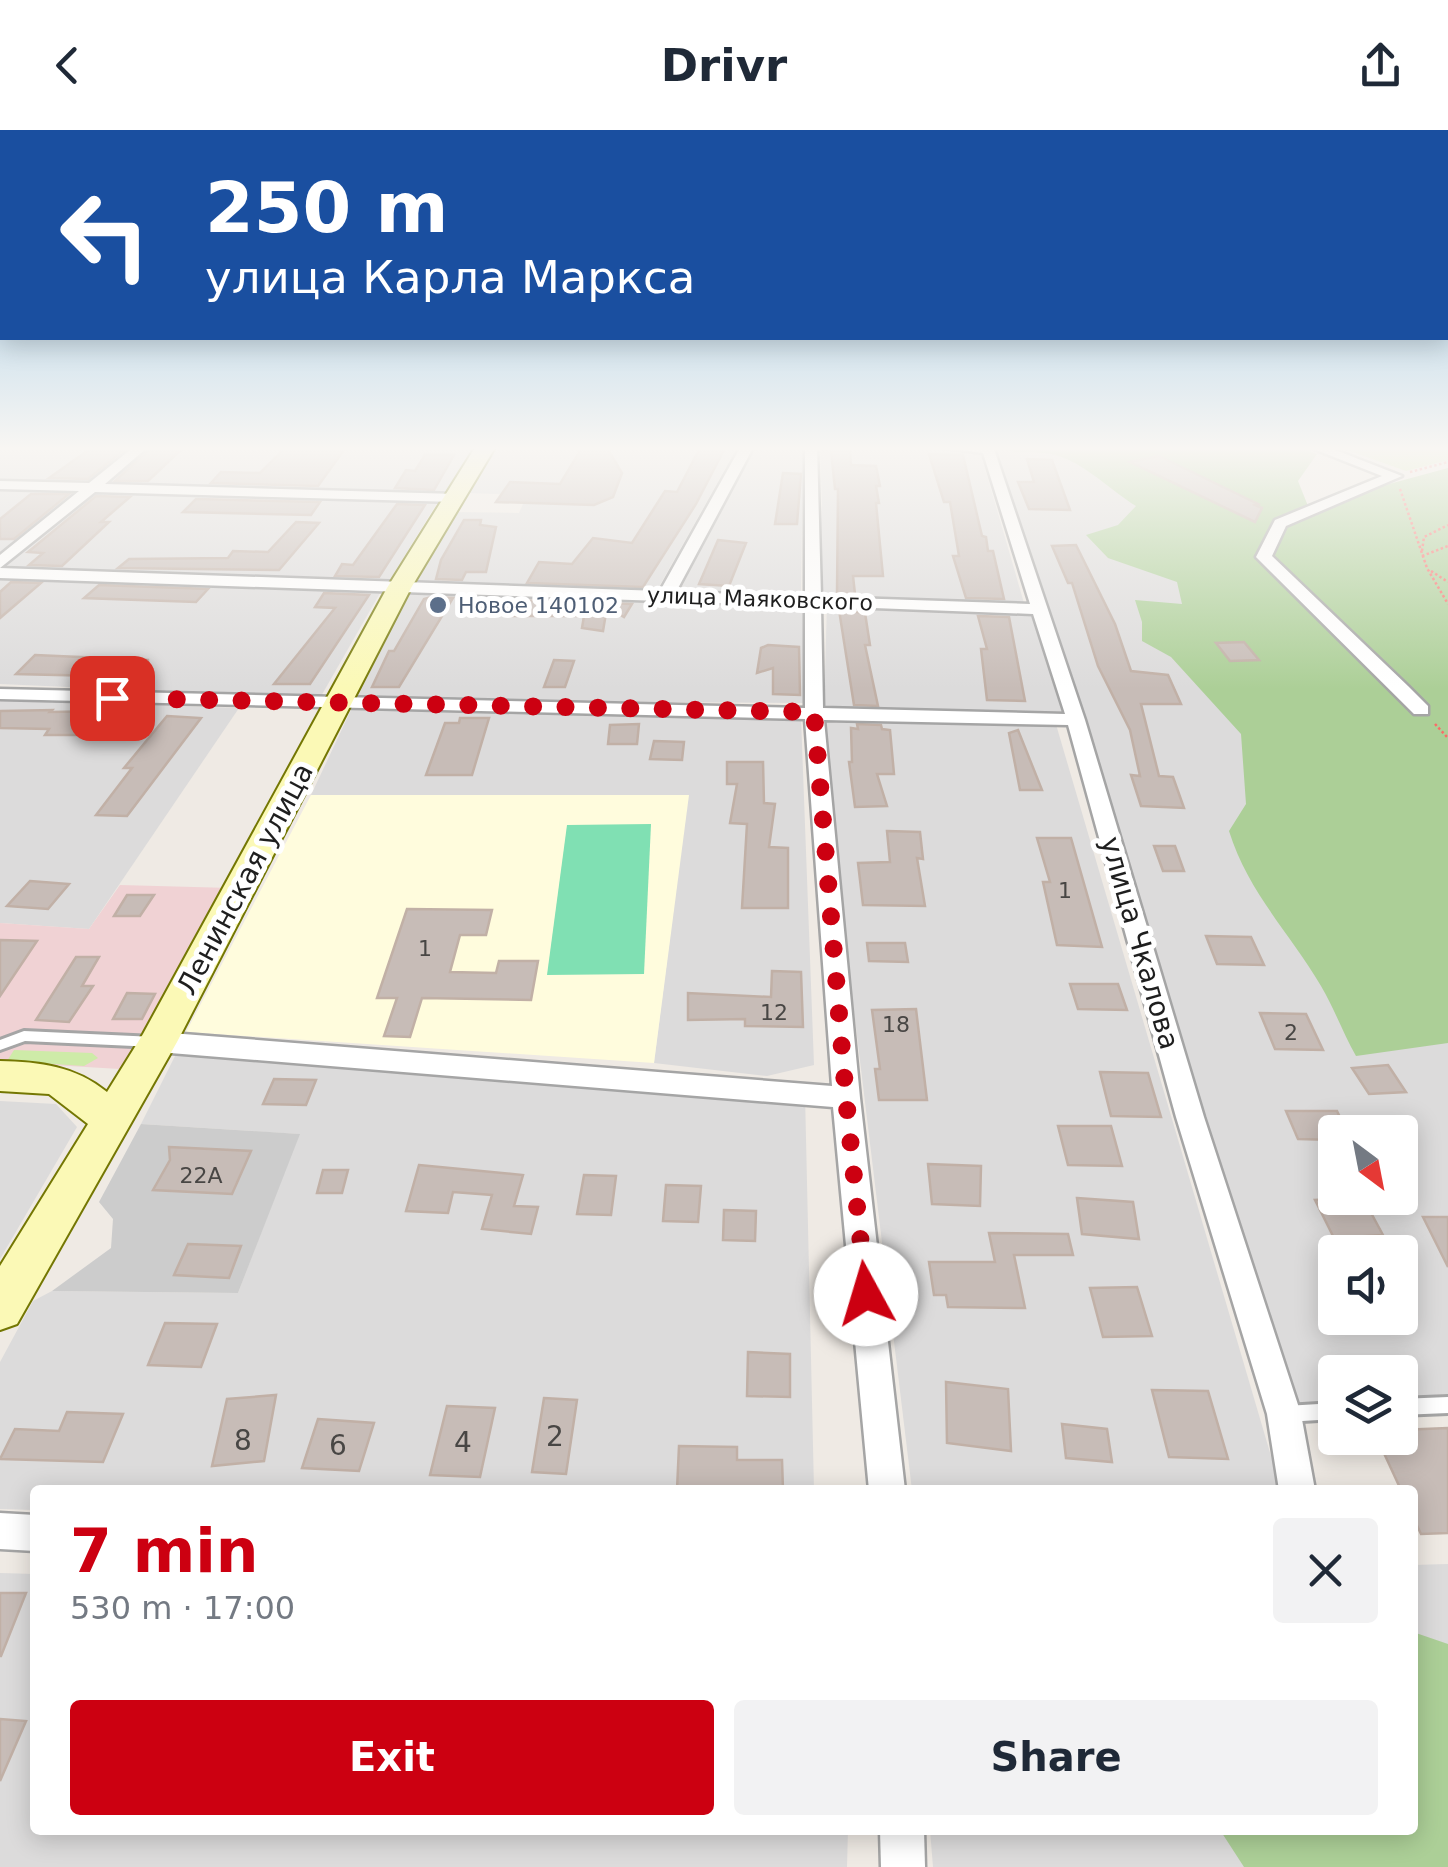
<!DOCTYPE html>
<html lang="en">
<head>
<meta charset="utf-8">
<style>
	body { margin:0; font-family:"DejaVu Sans",sans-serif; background:#f2f2f3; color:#1f2937; height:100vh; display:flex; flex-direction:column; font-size:38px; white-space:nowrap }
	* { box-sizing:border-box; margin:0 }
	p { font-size:32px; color:#747a83 }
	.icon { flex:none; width:55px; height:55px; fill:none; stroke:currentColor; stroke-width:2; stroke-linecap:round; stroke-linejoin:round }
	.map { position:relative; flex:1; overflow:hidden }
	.side { position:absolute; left:30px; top:1355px; width:1388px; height:350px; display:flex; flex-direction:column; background:#fff; border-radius:10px; box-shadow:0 5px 25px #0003 }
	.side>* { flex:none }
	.top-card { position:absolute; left:0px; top:0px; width:1450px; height:210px; box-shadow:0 5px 25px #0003; background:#1a4fa0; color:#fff; overflow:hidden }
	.needle { width:65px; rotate:148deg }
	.fabs { position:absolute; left:1318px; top:985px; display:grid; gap:20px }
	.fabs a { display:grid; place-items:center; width:100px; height:100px; border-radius:10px; background:#fff; box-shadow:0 5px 25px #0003; font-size:50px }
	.pin { position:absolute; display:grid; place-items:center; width:85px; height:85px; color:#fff; margin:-42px; border-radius:20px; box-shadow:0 5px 15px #0006 }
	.me { position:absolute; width:110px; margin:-55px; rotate:354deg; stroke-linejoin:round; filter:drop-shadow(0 0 8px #0008) }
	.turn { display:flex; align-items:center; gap:35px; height:210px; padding:0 40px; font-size:45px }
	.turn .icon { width:130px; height:130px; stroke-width:2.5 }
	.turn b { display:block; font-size:70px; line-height:85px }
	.round { display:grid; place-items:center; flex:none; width:105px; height:105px; border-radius:10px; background:#f2f2f3 }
	.summary { display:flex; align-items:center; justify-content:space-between; height:170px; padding:0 40px }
	h1 { font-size:60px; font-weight:600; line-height:75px; color:#c01 }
	.cta { display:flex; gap:20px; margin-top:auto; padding:20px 40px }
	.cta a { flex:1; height:115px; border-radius:10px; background:#c01; color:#fff; font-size:40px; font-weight:600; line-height:115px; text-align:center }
	.cta a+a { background:#f2f2f3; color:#1f2937 }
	header { display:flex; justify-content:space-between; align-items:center; height:130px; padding:0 40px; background:#fff; font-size:45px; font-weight:600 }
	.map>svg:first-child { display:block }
	.residential { fill:#dcdbdb; fill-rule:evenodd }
	.commercial { fill:#f0d2d4 }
	.education { fill:#fffcdd }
	.religious { fill:#ccc }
	.grass { fill:#ceeba8 }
	.forest { fill:#accf97 }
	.pitch { fill:#80e0b3 }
	.building { fill:#c7bcb7; stroke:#c1b0a6; stroke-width:2.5 }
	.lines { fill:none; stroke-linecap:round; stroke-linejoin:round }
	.lane-casing { stroke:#a5a5a5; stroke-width:6 }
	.street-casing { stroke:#a5a5a5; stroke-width:5 }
	.secondary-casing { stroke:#747703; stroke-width:4 }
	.path { stroke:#fc6b67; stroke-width:2.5; stroke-dasharray:2.5 2.5; stroke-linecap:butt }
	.lane { fill:#fff; fill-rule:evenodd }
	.street { fill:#fff; fill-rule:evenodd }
	.secondary { fill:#fbf9b6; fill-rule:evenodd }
	.route { stroke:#c01; stroke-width:18; stroke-dasharray:0 32.4 }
	.service-dot { fill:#5c6f8a; stroke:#fff; stroke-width:4 }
	.labels { text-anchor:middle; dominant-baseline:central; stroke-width:10; stroke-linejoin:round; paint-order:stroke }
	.far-street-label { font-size:22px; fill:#1e1e1e; stroke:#fff }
	.far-service-label { font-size:22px; fill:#4e5e75; stroke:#fff; text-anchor:start }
	.number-label { font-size:22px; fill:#484644 }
	.street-label { font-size:28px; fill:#1e1e1e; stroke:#fff }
	.near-number-label { font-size:28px; fill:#484644 }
</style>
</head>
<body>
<header><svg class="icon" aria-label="back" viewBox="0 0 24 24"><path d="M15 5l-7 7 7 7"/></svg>Drivr<svg class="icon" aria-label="share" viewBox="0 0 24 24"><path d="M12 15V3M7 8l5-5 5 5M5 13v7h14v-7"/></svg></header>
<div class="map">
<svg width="1448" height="1737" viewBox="0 0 1448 1737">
	<rect width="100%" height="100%" fill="#efeae4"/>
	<g class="residential">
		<polygon points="0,316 133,316 83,355 0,352"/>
		<polygon points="155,316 478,316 448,366 103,356"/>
		<polygon points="494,316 738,316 656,462 412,456 453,382 519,383 527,365 467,363"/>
		<polygon points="756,316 803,317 801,464 680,460"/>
		<path d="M990 316H1239L1448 633V1264L1400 1268V1242H1335V1274L1291 1278ZM1335 1002H1400V1068H1335ZM1335 1122H1400V1188H1335Z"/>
		<polygon points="820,317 979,318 1024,473 817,466 822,375"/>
		<polygon points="0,357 79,360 0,427"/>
		<polygon points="93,361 437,373 389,451 2,440"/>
		<polygon points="0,447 380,463 320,568 0,554"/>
		<polygon points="408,463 596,463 808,472 807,573 349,570"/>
		<polygon points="827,474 1032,482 1065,583 824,577"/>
		<polygon points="0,569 239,578 89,799 0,793"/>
		<polygon points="351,580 801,588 814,935 767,946 654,933 688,665 311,665"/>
		<polygon points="818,584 1055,591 1281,1360 912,1360"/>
		<polygon points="178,920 805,964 814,1360 35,1360 35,1380 0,1379 0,1232 33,1171 52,1161 238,1163 299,1004 141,994"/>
		<polygon points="0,971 56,974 77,997 0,1129"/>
		<polygon points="1448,1434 1448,1737 933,1737 930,1700 1412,1700 1413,1435"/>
		<polygon points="0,1443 35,1444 35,1700 848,1700 847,1737 0,1737"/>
	</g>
	<polygon class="commercial" points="120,755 231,758 120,939 0,932 0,793 89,799"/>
	<polygon class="education" points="311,665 689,665 654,933 186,902"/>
	<polygon class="religious" points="141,994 300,1004 238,1163 52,1161 111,1118 113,1089 99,1072"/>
	<g class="grass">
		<polygon points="1336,316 1448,316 1448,330 1406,341"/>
		<polygon points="14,920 92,923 98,928 84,936 7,931"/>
	</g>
	<g class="forest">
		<path d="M1000 316H1297L1317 324 1298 351 1308 376 1448 338V913L1356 926C1343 903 1334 878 1321 856 1289 802 1248 762 1229 701L1246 674 1241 604 1171 527 1142 511V492L1135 470 1182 474 1177 452 1108 428 1086 405 1118 395 1136 376C1110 360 1085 333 1055 325 1037 319 1017 327 1000 316Z"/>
		<polygon points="1413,1502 1448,1514 1448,1737 1244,1737 1220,1700 1412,1700"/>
	</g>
	<polygon class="pitch" points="651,694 644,844 547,845 567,695"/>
	<g class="building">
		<polygon points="94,316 129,316 88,349 49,348"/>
		<polygon points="153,316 185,316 148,351 115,351"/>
		<polygon points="583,316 606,316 622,343 613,367 594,375 496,372 510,352 560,354"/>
		<polygon points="701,316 726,316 696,374 643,457 527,453 539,432 572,434 593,408 632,413 665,361 677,362"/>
		<polygon points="284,319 344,320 318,356 211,353 221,342 260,343"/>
		<polygon points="831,321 850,321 851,335 876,336 880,356 876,356 879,373 876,373 883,446 853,446 855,464 837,464 838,359 835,359"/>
		<polygon points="929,324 963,325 982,406 986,407 988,421 993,421 1004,469 966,468 953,426 959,426 950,372 944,372"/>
		<polygon points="425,325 454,325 434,360 395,358 406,340 415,341"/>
		<polygon points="1159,326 1258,374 1255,375 1262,378 1255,392 1130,332"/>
		<polygon points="1027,329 1052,330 1070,380 1029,379 1018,352 1034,352"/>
		<polygon points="783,343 801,344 797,394 775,394"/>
		<polygon points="31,364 69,364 14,409 0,409 0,389"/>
		<polygon points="96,366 130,367 101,392 109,392 62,436 29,435 43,423 28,422"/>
		<polygon points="196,369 320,372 311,385 183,382"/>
		<polygon points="397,374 425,375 379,447 335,446 342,434 353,435"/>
		<polygon points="464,390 481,390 480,395 496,397 486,442 466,442 462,450 436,449 441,430"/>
		<polygon points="296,392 319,393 279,440 118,438 129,429 228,428 233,421 268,422"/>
		<polygon points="718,410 746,413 729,456 699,454"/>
		<polygon points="1076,415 1115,494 1131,541 1168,545 1181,574 1141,574 1159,646 1173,647 1184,678 1141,676 1131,645 1140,646 1130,600 1098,536 1072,453 1068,453 1052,416"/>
		<polygon points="11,452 41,453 0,488 0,462"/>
		<polygon points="99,455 208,459 196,472 84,468"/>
		<polygon points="324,463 369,465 310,554 274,554 335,478 315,477"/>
		<polygon points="431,467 453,468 399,557 372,557 389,521 394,521 424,469"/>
		<polygon points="515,470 632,474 624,487 607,477 603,501 582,498 584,486 508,486"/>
		<polygon points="839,480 865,483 870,515 865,515 878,576 854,575"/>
		<polygon points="978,486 1009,487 1025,571 987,570 981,519 987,519"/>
		<polygon points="1244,512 1259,530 1230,531 1216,513"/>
		<polygon points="768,515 799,517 800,565 773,564 773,538 757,543 761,518"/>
		<polygon points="35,525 148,530 148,541 142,547 16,544"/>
		<polygon points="554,530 574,531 565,557 544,557"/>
		<polygon points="52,580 50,582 107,581 90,605 45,605 49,599 0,598 0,581"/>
		<polygon points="167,586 201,588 127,686 96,685 132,638 124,638"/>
		<polygon points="460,588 489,588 472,645 426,645 445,593 459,593"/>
		<polygon points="639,594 637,614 608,614 610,595"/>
		<polygon points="857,594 881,595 882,599 890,600 894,644 877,644 887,676 855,677 849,632 852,632 851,598 858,599"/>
		<polygon points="1018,600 1042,660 1020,660 1009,603"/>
		<polygon points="654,611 684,612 682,630 650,629"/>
		<polygon points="727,632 763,632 764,673 775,674 769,717 788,718 788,778 742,778 747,694 730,693 737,654 727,654"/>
		<polygon points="887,701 920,702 923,729 917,728 925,776 863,775 858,733 890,732"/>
		<polygon points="1037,708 1071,708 1102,817 1057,815 1043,752 1050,752"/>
		<polygon points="1154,716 1175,716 1184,741 1163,741"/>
		<polygon points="30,751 69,754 48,779 7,776"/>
		<polygon points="127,765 154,765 140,786 114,786"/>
		<polygon points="407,779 492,780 486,805 460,805 450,842 496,843 499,831 538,831 531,870 422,868 410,907 384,906 397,868 377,868"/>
		<polygon points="1206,806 1251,807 1264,835 1217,834"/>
		<polygon points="0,810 37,811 0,866"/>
		<polygon points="867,813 905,813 908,832 869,831"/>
		<polygon points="76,827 99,827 82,856 93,856 69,892 36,890"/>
		<polygon points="772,841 801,842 803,897 745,896 745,889 688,890 688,863 771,867"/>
		<polygon points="1070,854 1118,854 1127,880 1078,879"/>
		<polygon points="127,863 155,864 142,889 113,889"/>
		<polygon points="916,879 927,970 879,970 875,939 880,939 872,880"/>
		<polygon points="1260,883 1306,884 1323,920 1275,919"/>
		<polygon points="1388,935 1406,962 1369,964 1352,938"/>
		<polygon points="1100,942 1148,943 1161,987 1111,986"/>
		<polygon points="274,949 316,950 306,975 263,974"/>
		<polygon points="1286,981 1337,981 1347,1002 1335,1002 1335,1010 1298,1009"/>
		<polygon points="1058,996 1111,996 1122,1036 1068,1035"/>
		<polygon points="169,1017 251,1021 232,1064 153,1060 170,1030"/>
		<polygon points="928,1034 981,1036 980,1076 932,1074"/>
		<polygon points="419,1035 523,1045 514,1076 538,1077 531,1104 482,1099 492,1065 453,1062 448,1083 406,1081"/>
		<polygon points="323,1040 348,1040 342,1063 317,1063"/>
		<polygon points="584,1045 616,1046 611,1085 577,1084"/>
		<polygon points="666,1055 701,1056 698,1092 663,1091"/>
		<polygon points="1077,1068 1133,1072 1139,1109 1082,1104"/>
		<polygon points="1363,1068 1383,1105 1334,1108 1315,1070"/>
		<polygon points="724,1080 756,1081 755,1111 723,1110"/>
		<polygon points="1423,1087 1448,1087 1448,1137"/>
		<polygon points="989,1103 1068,1104 1073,1125 1014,1125 1025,1178 948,1177 946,1165 934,1165 929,1132 995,1132"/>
		<polygon points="188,1114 241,1116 229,1148 174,1145"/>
		<polygon points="1137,1157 1152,1206 1103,1207 1090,1158"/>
		<polygon points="165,1193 217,1194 201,1237 148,1235"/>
		<polygon points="748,1222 790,1224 790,1267 747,1266"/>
		<polygon points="946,1252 1008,1259 1011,1321 947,1313"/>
		<polygon points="1152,1260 1208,1261 1228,1329 1169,1327"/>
		<polygon points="276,1265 264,1331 212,1336 227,1269"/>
		<polygon points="544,1268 577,1270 566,1344 532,1342"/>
		<polygon points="447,1276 495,1278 480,1347 430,1345"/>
		<polygon points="67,1282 123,1284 103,1332 0,1329 15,1299 59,1301"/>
		<polygon points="318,1289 374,1293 359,1341 302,1338"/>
		<polygon points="1062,1294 1107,1299 1112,1332 1066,1328"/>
		<polygon points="1448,1298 1448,1403 1421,1404 1412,1385 1412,1360 1401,1360 1377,1308 1400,1308 1400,1300"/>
		<polygon points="679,1316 737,1317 737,1330 782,1330 783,1360 677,1360"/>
		<polygon points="0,1463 26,1463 1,1526 0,1526"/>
		<polygon points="0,1589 26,1591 0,1651"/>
	</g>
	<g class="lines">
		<g class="lane-casing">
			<g id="lane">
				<polygon points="24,901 155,907 160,909 161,912 160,915 155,917 25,911 0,920 0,910"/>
				<polygon points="1448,1267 1448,1283 1400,1285 1400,1269"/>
				<polygon points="1335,1273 1335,1289 1286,1292 1280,1290 1277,1284 1280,1278 1286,1276"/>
			</g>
		</g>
		<g class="street-casing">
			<g id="street">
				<polygon points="135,316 149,316 105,354 456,364 463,368 456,372 95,362 0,438 0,425 79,361 0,359 0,351 89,353"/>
				<path d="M741 316H754L676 462 805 466V316H817L821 467 1030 474 983 323 929 316 994 319 1085 590 1204 987 1301 1284 1315 1360H1279L1267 1284 1176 987 1068 595 824 590 860 968 905 1360H869L833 977 158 922 149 919 145 912 149 905 158 902 832 956 805 589 0 569V559L805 578V476L0 448V438L660 461ZM821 476 1033 484 1065 584 823 578Z"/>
				<polygon points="1306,316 1325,316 1402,346 1286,396 1272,426 1408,556 1428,576 1428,584 1414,584 1256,427 1275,390 1382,346"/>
				<polygon points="0,1383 35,1385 35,1421 0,1419"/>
				<polygon points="880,1700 924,1700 925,1737 881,1737"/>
			</g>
		</g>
		<g class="secondary-casing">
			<path id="secondary" d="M476 316H496L411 458 177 912 17 1194 0 1200V1136L88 994 49 964 0 961V931C41 932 75 936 107 962L143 904 387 458Z"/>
		</g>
		<g class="path">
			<polyline points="1410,342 1448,332"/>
			<polyline points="1400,359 1427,438 1448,474"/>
			<polyline points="1422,421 1424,407 1448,395"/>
			<polyline points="1422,426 1448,416"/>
			<polyline points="1431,441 1448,452"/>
			<polyline points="1435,594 1448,608"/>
		</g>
		<use href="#lane" class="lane"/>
		<use href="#street" class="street"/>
		<use href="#secondary" class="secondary"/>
	</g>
	<linearGradient id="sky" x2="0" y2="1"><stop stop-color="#8cc1e4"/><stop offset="0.57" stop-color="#f8f6f3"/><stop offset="1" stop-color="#f8f6f3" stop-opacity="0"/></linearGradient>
	<rect width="1448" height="559" fill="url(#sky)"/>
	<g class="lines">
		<polyline class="route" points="112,568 814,582 846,968 866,1164"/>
	</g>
	<circle class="service-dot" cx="438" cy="475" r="10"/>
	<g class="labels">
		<g class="far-street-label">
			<text transform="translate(760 469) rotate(2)">улица Маяковского</text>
		</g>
		<g class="far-service-label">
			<text x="458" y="475">Новое 140102</text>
		</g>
		<g class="number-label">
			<text x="1065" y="760">1</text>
			<text x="425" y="818">1</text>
			<text x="774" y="882">12</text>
			<text x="896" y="894">18</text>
			<text x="1291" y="902">2</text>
			<text x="201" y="1045">22А</text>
		</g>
		<g class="street-label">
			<text transform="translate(245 749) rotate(-62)">Ленинская улица</text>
			<text transform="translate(1140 813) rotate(74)">улица Чкалова</text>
		</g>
		<g class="near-number-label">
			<text x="555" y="1306">2</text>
			<text x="243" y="1310">8</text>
			<text x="463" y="1312">4</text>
			<text x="338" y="1315">6</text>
		</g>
	</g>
</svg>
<div class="fabs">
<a><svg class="needle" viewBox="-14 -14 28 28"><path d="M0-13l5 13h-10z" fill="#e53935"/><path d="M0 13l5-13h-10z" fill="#747a83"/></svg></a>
<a><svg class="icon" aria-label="sound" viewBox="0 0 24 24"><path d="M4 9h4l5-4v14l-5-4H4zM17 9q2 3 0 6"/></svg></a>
<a><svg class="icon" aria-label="layers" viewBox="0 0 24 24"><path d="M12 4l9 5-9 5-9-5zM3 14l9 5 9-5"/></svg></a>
</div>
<div class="pin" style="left:112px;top:568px;background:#d93025"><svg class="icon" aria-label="arrive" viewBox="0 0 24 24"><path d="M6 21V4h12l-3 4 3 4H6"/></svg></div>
<svg class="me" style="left:866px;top:1164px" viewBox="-20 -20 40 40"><circle r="19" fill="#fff"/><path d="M0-13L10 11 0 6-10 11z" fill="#c01"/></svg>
<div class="top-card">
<div class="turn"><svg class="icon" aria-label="left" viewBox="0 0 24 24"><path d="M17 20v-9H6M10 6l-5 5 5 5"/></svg><div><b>250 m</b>улица Карла Маркса</div></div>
</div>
<section class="side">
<div class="summary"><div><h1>7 min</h1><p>530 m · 17:00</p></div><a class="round"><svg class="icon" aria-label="close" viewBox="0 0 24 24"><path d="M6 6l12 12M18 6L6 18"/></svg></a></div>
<div class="cta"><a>Exit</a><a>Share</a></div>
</section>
</div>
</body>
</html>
